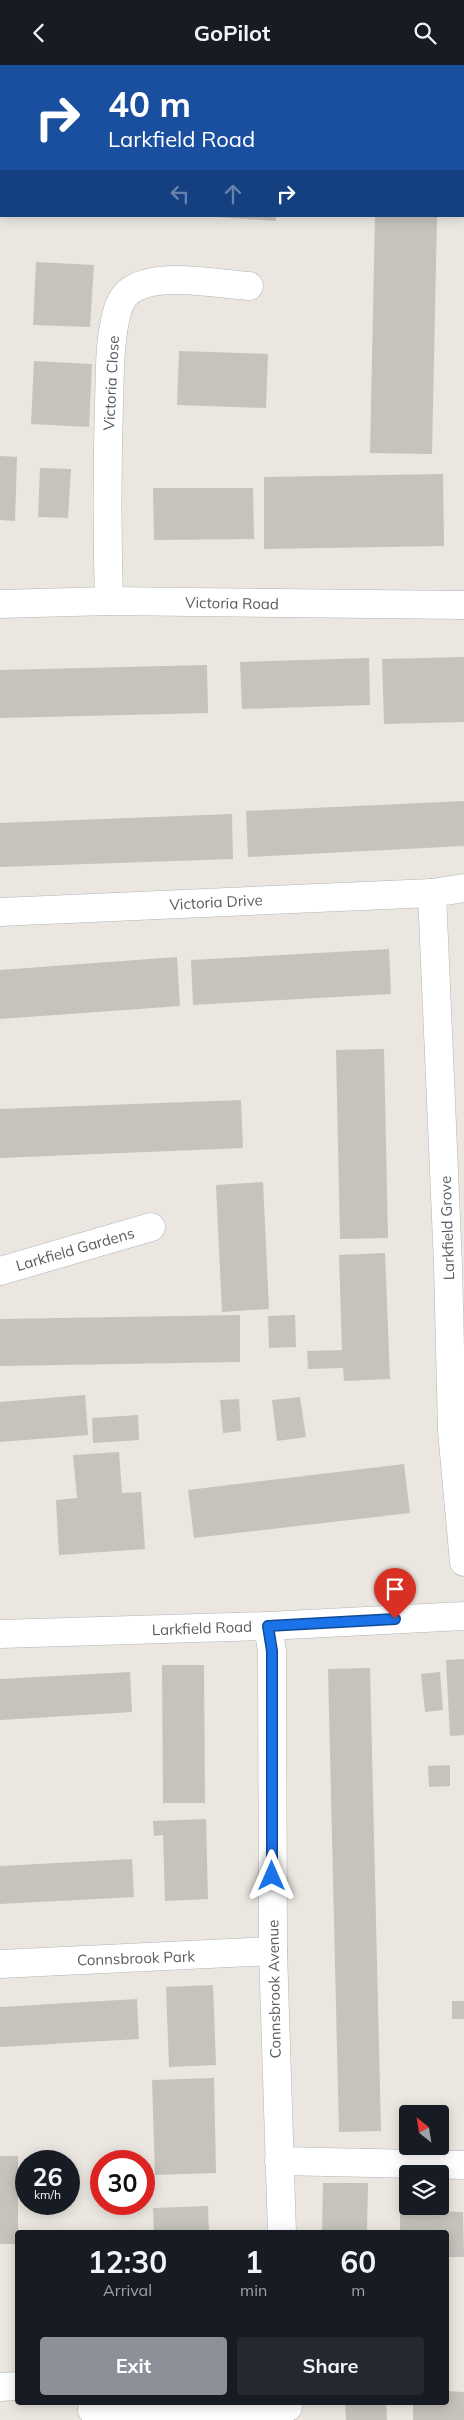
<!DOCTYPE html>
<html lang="en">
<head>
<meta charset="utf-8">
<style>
	body { margin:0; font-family:Mulish,sans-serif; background:#242831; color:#f1f3f6; height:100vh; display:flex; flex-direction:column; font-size:19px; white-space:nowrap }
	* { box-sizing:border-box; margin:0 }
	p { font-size:16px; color:#9ea1a6 }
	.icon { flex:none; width:28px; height:28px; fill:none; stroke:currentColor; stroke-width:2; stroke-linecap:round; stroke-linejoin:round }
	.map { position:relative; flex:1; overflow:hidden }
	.side { position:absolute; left:15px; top:2165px; width:434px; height:175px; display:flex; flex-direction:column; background:#171b24; border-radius:5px; box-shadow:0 2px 12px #0003 }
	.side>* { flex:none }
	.banner { position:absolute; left:0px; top:0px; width:465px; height:152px; box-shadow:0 2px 12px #0003; background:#1a4fa0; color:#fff; overflow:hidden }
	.needle { width:32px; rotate:330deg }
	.controls { position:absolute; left:399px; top:2040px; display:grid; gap:10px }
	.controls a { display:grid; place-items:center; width:50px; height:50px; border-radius:5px; background:#171b24; box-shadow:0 2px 12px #0003; font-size:25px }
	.speed { position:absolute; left:15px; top:2085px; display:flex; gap:10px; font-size:25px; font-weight:700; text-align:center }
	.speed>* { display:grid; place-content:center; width:65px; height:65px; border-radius:50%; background:#171b24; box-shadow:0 2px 12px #0003; line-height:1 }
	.speed small { font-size:12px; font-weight:400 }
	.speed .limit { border:8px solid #d22; background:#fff; color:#111 }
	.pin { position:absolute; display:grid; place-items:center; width:42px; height:42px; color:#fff; margin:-51px -21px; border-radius:50% 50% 50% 0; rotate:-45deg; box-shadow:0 0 5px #0007 }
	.pin .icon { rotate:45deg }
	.me { position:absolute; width:55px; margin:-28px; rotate:0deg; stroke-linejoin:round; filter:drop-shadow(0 0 4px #0008) }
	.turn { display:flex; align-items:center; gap:18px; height:105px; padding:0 25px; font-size:22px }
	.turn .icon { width:65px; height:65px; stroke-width:2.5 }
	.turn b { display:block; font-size:35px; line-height:42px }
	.lanes { display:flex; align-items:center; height:48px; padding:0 25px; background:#0003; justify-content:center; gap:25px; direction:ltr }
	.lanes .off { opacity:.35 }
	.eta { display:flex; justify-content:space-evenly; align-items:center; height:85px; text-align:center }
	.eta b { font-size:30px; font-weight:700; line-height:35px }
	.action { display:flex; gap:10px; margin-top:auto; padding:10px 25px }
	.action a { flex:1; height:58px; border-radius:5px; background:#8c9099; color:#fff; font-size:20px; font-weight:700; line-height:58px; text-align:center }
	.action a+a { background:#242831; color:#f1f3f6 }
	header { display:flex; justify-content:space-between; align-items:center; height:65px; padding:0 25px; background:#171b24; font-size:22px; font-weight:700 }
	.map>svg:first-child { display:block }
	.building { fill:#c6c2bc }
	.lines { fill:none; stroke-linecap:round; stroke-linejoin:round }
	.minor-casing { stroke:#b1b4b7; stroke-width:29 }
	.minor { stroke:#fff; stroke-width:28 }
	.route-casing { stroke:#114b97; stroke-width:12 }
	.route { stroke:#1a73e8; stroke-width:9 }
	.labels { text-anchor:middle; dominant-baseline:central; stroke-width:5; stroke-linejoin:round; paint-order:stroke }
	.street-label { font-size:15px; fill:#595d60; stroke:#fff }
</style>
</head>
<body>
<header><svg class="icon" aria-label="back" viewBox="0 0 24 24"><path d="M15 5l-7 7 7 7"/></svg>GoPilot<svg class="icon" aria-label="search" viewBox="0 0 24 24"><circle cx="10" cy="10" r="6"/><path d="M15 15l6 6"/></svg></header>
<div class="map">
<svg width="464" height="2355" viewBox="0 0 464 2355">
	<rect width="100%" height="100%" fill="#ebe7e0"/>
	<g class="building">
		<polygon points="203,151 276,151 276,156"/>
		<polygon points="375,151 437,151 432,389 370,388"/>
		<polygon points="36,197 94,200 90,262 33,260"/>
		<polygon points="179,286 268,289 266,343 177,340"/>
		<polygon points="34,296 92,299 89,362 31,359"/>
		<polygon points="0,391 17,392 15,456 0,455"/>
		<polygon points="40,403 71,404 68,453 38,452"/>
		<polygon points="443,409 444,481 264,484 264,412"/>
		<polygon points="153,423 253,423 254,474 154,475"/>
		<polygon points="464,592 464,657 384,659 382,594"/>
		<polygon points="369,593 370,640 242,644 240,597"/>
		<polygon points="207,600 208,648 0,653 0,605"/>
		<polygon points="464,736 464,781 248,792 246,746"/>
		<polygon points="232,749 233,794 0,802 0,758"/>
		<polygon points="389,884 391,929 193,940 191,895"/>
		<polygon points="177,892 180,941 0,954 0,905"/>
		<polygon points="384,984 388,1173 340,1174 336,985"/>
		<polygon points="241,1035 243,1083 0,1093 0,1044"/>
		<polygon points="263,1117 269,1244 222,1247 216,1120"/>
		<polygon points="385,1188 390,1314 344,1316 343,1303 308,1304 307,1286 342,1285 339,1190"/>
		<polygon points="240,1250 240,1297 0,1301 0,1254"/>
		<polygon points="295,1250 296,1282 269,1283 268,1251"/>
		<polygon points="85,1330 88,1370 0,1377 0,1337"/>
		<polygon points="300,1332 306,1372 277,1376 272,1335"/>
		<polygon points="239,1334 241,1366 223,1368 220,1335"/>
		<polygon points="138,1350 139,1375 93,1378 92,1353"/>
		<polygon points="119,1387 122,1428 141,1427 145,1484 59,1490 56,1435 77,1433 73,1390"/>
		<polygon points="404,1399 410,1448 194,1473 188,1425"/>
		<polygon points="464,1594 464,1670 450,1671 446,1595"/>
		<polygon points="162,1600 204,1600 205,1738 163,1738"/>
		<polygon points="370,1603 381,2066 339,2067 328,1604"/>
		<polygon points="130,1607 132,1647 0,1655 0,1614"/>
		<polygon points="440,1607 443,1645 425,1647 421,1609"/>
		<polygon points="450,1700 450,1721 429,1722 428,1701"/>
		<polygon points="206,1754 208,1834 165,1836 163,1770 154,1771 153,1756"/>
		<polygon points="132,1794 134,1832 0,1839 0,1801"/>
		<polygon points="213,1920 216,2000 169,2002 166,1922"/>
		<polygon points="137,1934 139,1974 0,1982 0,1942"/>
		<rect x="452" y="1936" width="12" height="18"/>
		<polygon points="214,2013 216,2108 155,2110 152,2015"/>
		<rect x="0" y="2091" width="18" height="88"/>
		<polygon points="323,2118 368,2118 367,2168 322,2168"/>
		<polygon points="208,2141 209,2168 154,2168 153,2143"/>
		<polygon points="400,2145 463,2147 464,2192 446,2192 446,2168 400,2168"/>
		<polygon points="446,2326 464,2327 464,2355 413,2355 413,2338 446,2338"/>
		<polygon points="345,2338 386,2338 387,2355 346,2355"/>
	</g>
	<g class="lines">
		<g class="minor-casing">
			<g id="minor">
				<path d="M109 536C107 470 107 405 109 339 110 312 109 283 115 256 117 244 122 230 133 224 160 207 217 219 249 221"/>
				<polyline points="0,539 109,536 464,540"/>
				<polyline points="432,828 448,1199 452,1366 464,1497"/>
				<polyline points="0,847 432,828 464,823"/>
				<polyline points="0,1206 151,1162"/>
				<polyline points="268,1561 272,1586 273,1886 282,2168"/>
				<polyline points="0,1569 268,1561 464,1551"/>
				<polyline points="0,1899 273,1886"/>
				<polyline points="279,2096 464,2100"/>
				<polyline points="0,2322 18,2321"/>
				<polyline points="92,2345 270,2344 288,2342"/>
			</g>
		</g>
		<use href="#minor" class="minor"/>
	</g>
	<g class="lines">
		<g class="route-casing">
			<polyline id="route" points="272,1811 272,1586 268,1561 395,1554"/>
		</g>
		<use href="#route" class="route"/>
	</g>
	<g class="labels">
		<g class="street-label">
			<text transform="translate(111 318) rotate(-87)">Victoria Close</text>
			<text transform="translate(232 538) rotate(1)">Victoria Road</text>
			<text transform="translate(216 837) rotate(-3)">Victoria Drive</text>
			<text transform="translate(447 1163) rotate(-92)">Larkfield Grove</text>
			<text transform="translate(75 1184) rotate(-16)">Larkfield Gardens</text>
			<text transform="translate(202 1563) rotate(-2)">Larkfield Road</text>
			<text transform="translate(136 1893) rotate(-2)">Connsbrook Park</text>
			<text transform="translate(274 1924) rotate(-91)">Connsbrook Avenue</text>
		</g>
	</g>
</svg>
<div class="controls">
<a><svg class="needle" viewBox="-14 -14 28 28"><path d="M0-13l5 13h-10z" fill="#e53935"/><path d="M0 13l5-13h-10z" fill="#9ea1a6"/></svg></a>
<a><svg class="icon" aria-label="layers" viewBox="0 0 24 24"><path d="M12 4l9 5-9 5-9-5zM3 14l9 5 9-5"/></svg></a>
</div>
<div class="speed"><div>26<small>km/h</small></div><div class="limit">30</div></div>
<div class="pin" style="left:395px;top:1554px;background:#d93025"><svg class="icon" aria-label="arrive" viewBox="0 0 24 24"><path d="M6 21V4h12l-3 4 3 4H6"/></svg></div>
<svg class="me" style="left:272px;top:1811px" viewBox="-20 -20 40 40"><path d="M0-17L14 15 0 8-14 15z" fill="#1a73e8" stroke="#fff" stroke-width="4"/></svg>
<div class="banner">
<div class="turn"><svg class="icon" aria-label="right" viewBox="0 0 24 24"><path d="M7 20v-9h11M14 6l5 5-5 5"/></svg><div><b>40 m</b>Larkfield Road</div></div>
<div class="lanes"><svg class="icon off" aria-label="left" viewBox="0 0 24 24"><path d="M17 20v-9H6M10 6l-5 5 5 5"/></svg><svg class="icon off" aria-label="ahead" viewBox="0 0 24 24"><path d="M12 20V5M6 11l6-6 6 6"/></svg><svg class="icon" aria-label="right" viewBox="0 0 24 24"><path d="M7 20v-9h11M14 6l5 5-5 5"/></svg></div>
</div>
<section class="side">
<div class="eta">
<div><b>12:30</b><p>Arrival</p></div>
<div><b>1</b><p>min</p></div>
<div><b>60</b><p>m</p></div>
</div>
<div class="action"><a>Exit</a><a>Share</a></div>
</section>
</div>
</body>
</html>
